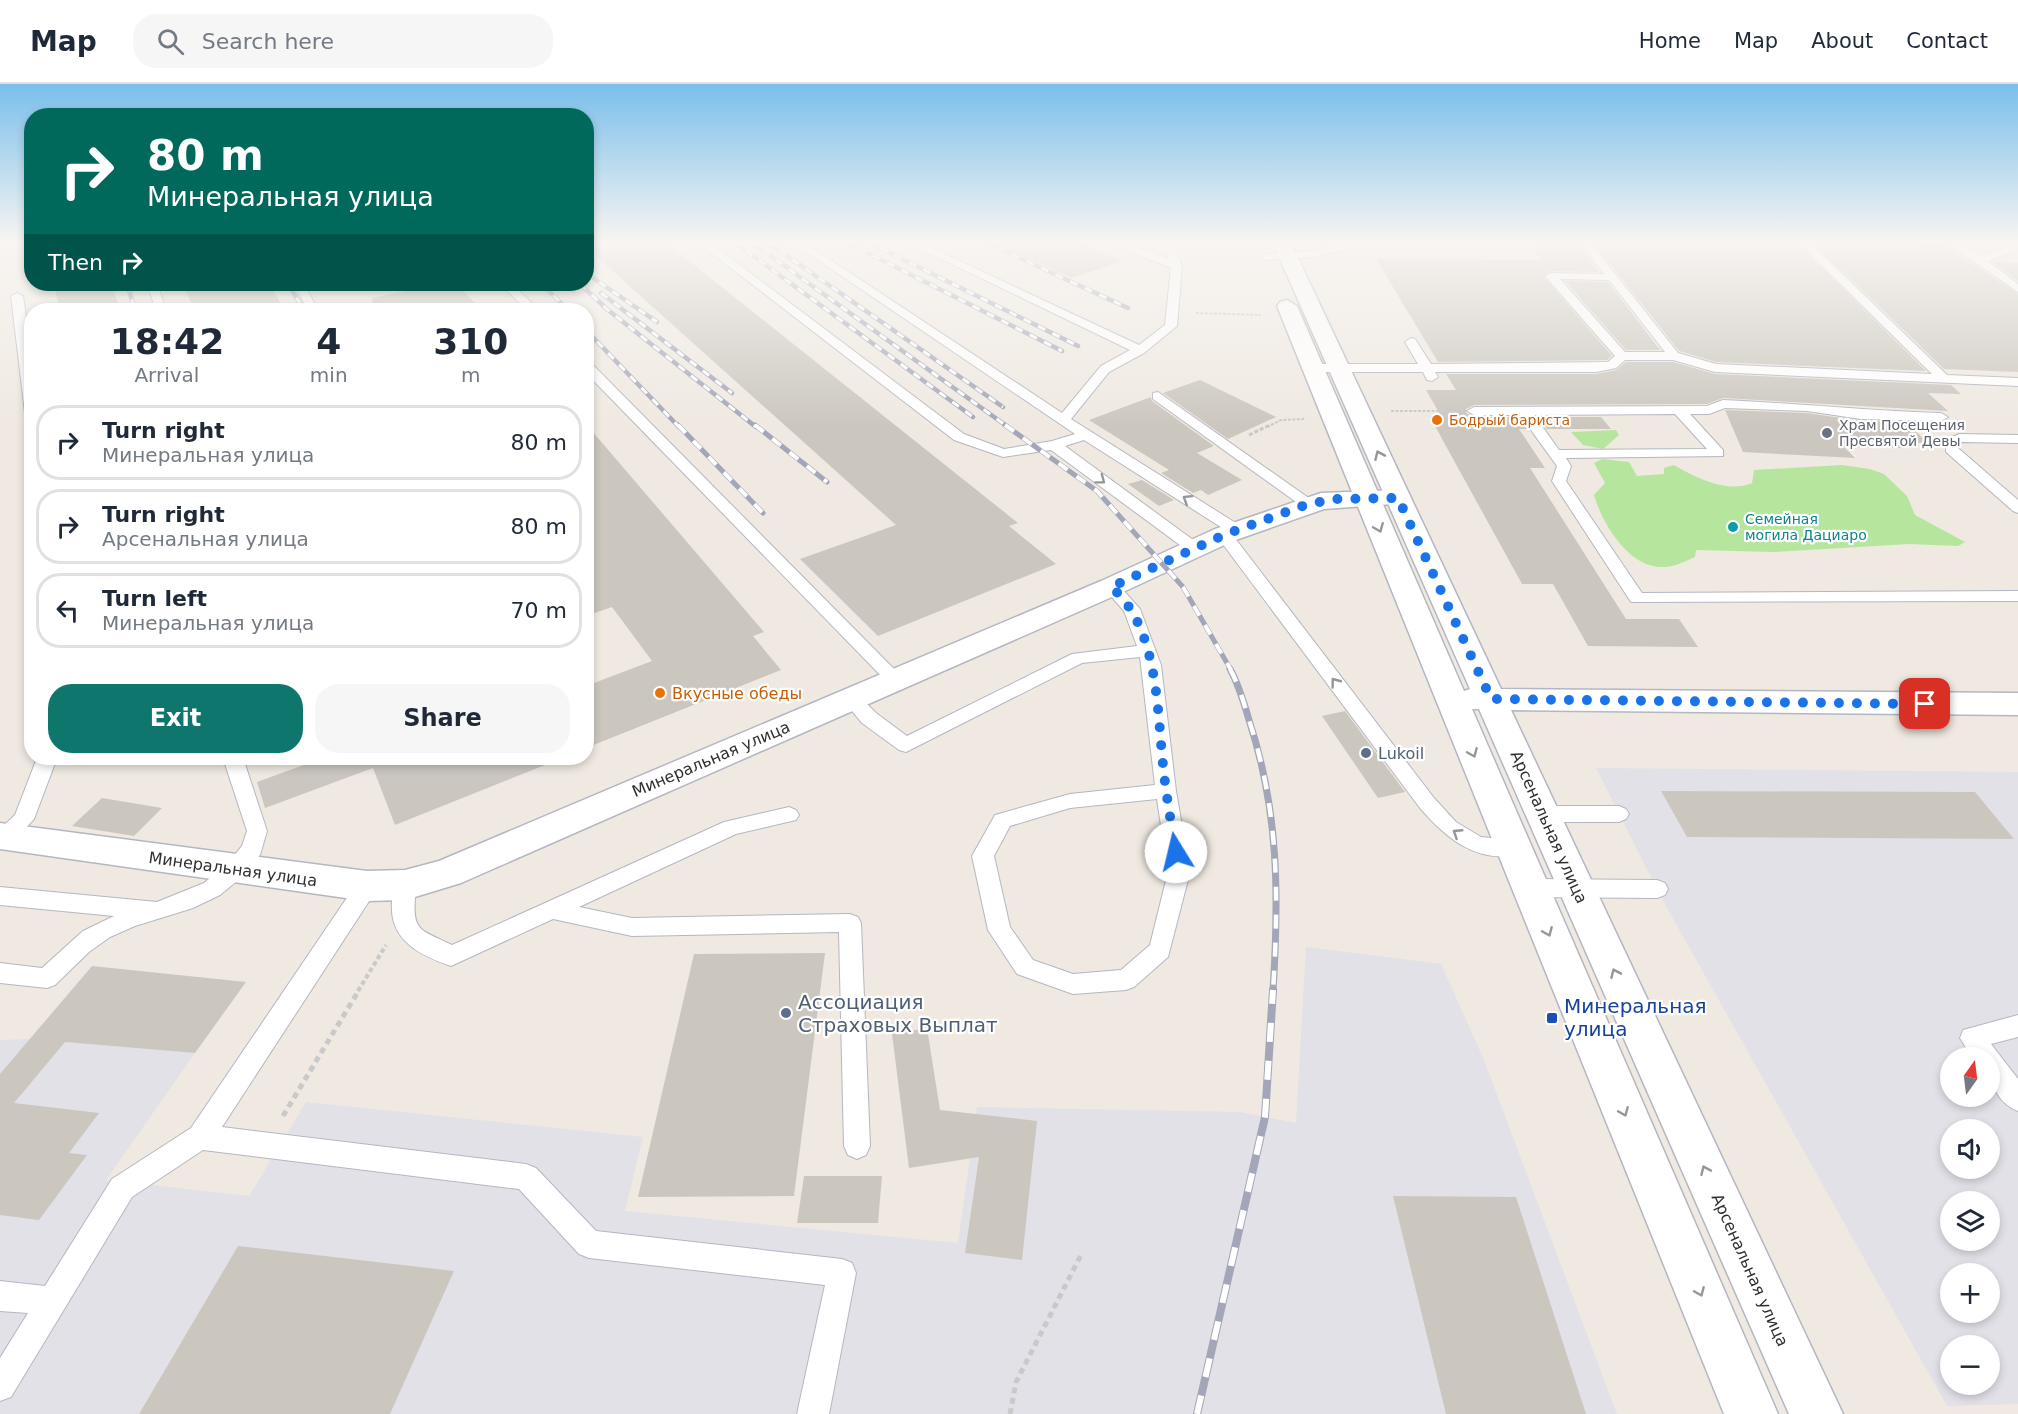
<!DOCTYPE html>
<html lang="en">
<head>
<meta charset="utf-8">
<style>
	body { margin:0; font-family:"DejaVu Sans",sans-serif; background:#f6f6f7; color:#1f2937; height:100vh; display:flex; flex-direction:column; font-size:22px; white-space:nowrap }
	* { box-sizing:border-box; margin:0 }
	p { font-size:20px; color:#747a83 }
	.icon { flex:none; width:33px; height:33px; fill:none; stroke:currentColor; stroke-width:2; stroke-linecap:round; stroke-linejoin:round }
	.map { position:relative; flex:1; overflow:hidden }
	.drawer { position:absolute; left:24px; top:219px; width:570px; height:462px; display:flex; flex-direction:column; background:#fff; border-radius:24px; box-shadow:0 3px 9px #0003 }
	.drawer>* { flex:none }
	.hud { position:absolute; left:24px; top:24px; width:570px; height:183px; border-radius:24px; box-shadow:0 3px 9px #0003; background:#00695c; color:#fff; overflow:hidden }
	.needle { width:39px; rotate:14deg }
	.buttons { position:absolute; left:1940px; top:963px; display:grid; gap:12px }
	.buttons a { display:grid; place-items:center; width:60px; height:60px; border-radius:50%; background:#fff; box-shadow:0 3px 9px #0003; font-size:30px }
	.pin { position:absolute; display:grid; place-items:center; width:51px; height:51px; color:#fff; margin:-26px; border-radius:12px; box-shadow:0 3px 9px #0006 }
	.me { position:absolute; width:66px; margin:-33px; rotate:351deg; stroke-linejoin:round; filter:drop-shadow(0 0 4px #0008) }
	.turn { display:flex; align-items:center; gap:21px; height:126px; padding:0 24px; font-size:27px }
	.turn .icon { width:78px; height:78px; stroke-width:2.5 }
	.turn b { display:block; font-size:42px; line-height:51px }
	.then { display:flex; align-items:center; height:57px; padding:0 24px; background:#0003; gap:12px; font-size:22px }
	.eta { display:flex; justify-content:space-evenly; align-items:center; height:102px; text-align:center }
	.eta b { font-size:36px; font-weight:600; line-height:42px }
	.cta { display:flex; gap:12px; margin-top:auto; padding:12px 24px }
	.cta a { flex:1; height:69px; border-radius:24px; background:#0f766e; color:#fff; font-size:24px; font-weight:600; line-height:69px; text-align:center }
	.cta a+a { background:#f6f6f7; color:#1f2937 }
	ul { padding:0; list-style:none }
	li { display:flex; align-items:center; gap:18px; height:75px; margin:0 12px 9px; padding:0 12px; border:3px solid #e0e1e3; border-radius:24px }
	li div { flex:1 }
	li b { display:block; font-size:22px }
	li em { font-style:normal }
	header { display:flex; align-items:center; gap:36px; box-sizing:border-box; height:84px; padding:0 30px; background:#fff; border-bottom:2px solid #e0e1e3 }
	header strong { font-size:28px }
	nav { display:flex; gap:33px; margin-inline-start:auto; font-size:21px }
	.search { width:420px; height:54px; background:#f6f6f7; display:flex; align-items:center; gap:15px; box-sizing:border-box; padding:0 21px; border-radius:24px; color:#747a83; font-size:22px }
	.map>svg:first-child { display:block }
	.industrial { fill:#e3e1e8; fill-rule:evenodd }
	.green { fill:#b6e59e }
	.building { fill:#cbc7bf }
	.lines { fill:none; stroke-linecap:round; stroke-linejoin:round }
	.lane-casing { stroke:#b4b7c1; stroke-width:2 }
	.street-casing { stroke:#b4b7c1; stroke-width:3 }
	.secondary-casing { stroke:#b4b7c1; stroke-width:3 }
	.path-far3 { stroke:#c9c9c9; stroke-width:2; stroke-dasharray:3 1.5; stroke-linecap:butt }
	.path-far2 { stroke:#c9c9c9; stroke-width:3; stroke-dasharray:4 2; stroke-linecap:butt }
	.path-far1 { stroke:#c9c9c9; stroke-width:4; stroke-dasharray:4.5 3; stroke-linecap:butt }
	.path { stroke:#c9c9c9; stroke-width:5; stroke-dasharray:6 4.5; stroke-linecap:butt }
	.lane { fill:#fff; fill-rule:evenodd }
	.street { fill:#fff; fill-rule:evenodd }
	.secondary { fill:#fff; fill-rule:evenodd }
	.rail-far3-casing { stroke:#a3a6b8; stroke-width:4.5 }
	.rail-far2-casing { stroke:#a3a6b8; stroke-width:5 }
	.rail-far1-casing { stroke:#a3a6b8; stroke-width:7 }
	.rail-casing { stroke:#a3a6b8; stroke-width:8 }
	.rail-far3 { stroke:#fff; stroke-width:3; stroke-dasharray:8; stroke-linecap:butt }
	.rail-far2 { stroke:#fff; stroke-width:4; stroke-dasharray:11; stroke-linecap:butt }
	.rail-far1 { stroke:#fff; stroke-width:4.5; stroke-dasharray:14; stroke-linecap:butt }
	.rail { stroke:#fff; stroke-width:6; stroke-dasharray:19; stroke-linecap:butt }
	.oneway { stroke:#969696 }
	.route { stroke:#1a73e8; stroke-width:10; stroke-dasharray:0 18 }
	.food-dot { fill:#e8710a; stroke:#fff; stroke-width:2 }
	.worship-dot { fill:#6b7280; stroke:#fff; stroke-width:2 }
	.culture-dot { fill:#0f9aa8; stroke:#fff; stroke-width:2 }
	.service-dot { fill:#5c6f8a; stroke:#fff; stroke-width:2 }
	.transit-dot { fill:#1a4fb4; stroke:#fff; stroke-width:2 }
	.labels { text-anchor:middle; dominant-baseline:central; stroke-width:4.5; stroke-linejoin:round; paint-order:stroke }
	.far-food-label { font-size:14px; fill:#c56008; stroke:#fff; text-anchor:start }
	.far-worship-label { font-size:14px; fill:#5b616d; stroke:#fff; text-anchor:start }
	.far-culture-label { font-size:14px; fill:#0d838f; stroke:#fff; text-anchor:start }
	.food-label { font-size:16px; fill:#c56008; stroke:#fff; text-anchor:start }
	.service-label { font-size:16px; fill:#4e5e75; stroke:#fff; text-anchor:start }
	.street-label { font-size:16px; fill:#2e2e2e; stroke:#fff }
	.near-service-label { font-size:20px; fill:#4e5e75; stroke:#fff; text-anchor:start }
	.near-transit-label { font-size:20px; fill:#164399; stroke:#fff; text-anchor:start }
</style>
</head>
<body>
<header>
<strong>Map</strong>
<div class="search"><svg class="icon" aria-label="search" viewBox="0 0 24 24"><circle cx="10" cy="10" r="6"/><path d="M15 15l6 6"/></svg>Search here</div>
<nav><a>Home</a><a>Map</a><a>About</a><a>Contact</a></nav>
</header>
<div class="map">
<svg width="2018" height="1330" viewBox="0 0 2018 1330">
	<rect width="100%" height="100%" fill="#efe9e1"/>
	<g class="industrial">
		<path d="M1596 684 2018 688V1320L1947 1322 1662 815ZM1950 974H1989V1012H1950ZM1950 1046H1989V1084H1950ZM1950 1118H1989V1156H1950ZM1950 1190H1989V1228H1950ZM1950 1262H1989V1300H1950Z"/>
		<polygon points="1306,863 1441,880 1484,976 1617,1330 0,1330 0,956 30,955 195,969 106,1096 249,1112 306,1018 643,1053 625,1127 958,1159 977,1023 1240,1028 1296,1039"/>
	</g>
	<g class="green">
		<polygon points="1616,346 1619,351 1603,365 1583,361 1571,348"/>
		<path d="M1602 375 1629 378 1637 392 1664 390V384L1674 381C1694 393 1728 410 1752 399L1754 386 1842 381 1870 385 1884 390 1907 412 1915 431 1965 458 1958 462 1909 460 1774 468 1696 466 1695 473C1686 477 1674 483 1664 483 1629 485 1602 439 1594 411L1605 399 1594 379Z"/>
	</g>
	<g class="building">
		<polygon points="586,157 664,157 1018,439 1009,442 1056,480 878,552 800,475 896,441 586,163"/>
		<polygon points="989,157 1076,157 1123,177 1072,194"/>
		<polygon points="1534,157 1577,157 1599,188 1551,187 1543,192 1612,272 1607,276 1438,278 1376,175 1542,176 1532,163 1539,163"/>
		<polygon points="1592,157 1795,157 1926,287 1716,278 1679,267"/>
		<polygon points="1811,157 1941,159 2018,210 2018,288 1944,285"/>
		<polygon points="1993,178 2018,179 2018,197"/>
		<polygon points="1565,197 1608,198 1660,266 1626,266"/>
		<polygon points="54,200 112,200 120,226 60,226"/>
		<polygon points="183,200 270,200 284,226 194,226"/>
		<polygon points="439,200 457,200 481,226 374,226 372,214"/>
		<polygon points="1626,278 1673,278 1715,290 1951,301 1961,310 1928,309 1948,327 1723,314 1707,320 1474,321 1466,325 1466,329 1474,333 1519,333 1527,345 1519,345 1545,384 1530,384 1626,535 1679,535 1698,563 1588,562 1553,500 1522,500 1441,353 1430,332 1441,332 1426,306 1456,306 1446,290 1596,290 1616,286"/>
		<polygon points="1200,296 1276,333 1228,355 1163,309"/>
		<polygon points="1151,313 1152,317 1214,362 1197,369 1242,396 1208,411 1201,406 1193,409 1161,389 1169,386 1089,336"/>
		<polygon points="1725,326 1807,329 1861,337 1906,338 1928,359 1897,358 1904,364 1844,363 1855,374 1743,368"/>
		<polygon points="1538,333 1601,333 1611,345 1547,345"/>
		<polygon points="586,340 764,548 753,552 781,586 586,664 586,602 652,577 612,523 586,532"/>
		<polygon points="1142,396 1174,416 1159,422 1128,400"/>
		<polygon points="1345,627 1405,708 1378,714 1322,632"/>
		<polygon points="323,674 560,674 560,675 395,741 373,684 265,724 257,698"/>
		<polygon points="1661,707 1975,708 2014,755 1687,753"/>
		<polygon points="102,714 162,724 134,752 72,742"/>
		<polygon points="825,869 794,1112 638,1113 694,870"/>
		<polygon points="92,882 246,898 195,969 65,958 14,1019 99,1029 69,1069 87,1071 39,1136 0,1131 0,990"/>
		<polygon points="927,944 940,1026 1037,1037 1022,1176 965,1169 979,1073 909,1084 892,950"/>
		<polygon points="804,1092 882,1092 878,1139 797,1139"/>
		<polygon points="1393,1112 1516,1113 1586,1330 1446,1330"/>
		<polygon points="238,1162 454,1187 390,1330 139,1330"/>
	</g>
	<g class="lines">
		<g class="lane-casing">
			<g id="lane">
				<path d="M696 157H708L964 350 1004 365 1052 357 1075 350 790 157H802L1062 329 1101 282 1130 266 904 157H917L1139 261 1165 241 1171 184 1104 157H1119L1169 175 1163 157H1173L1182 182 1177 242 1144 269 1109 288 1071 335 1242 443 1244 446 1242 449H1231L1434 714 1456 738 1481 753 1520 757 1523 763 1520 769C1478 782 1445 753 1420 724L1216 451 1218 448 1227 447 1084 356 1065 362 1200 461 1202 464 1200 467H1188L1051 366 1003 373 954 356Z"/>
				<polygon points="1321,157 1493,159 1498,162 1493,165 1351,164 1313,173 1267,176 1262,173 1267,170 1313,167 1335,162"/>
				<path d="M1579 157H1589L1678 269 1716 280 1932 290 1797 157H1808L1947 291 2018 294V302L1715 288 1673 276H1625L1616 284 1596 288H1435L1438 293 1432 297 1427 296 1423 288H1313L1307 284 1313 280H1418L1405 258 1411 254 1415 255 1431 280 1608 278 1615 272 1545 192 1551 189 1604 190ZM1560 195 1609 196 1665 268H1625Z"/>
				<polygon points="1944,157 1956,157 1981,172 2018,158 2018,165 1988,177 2018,200 2018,208"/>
				<polygon points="147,200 157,200 166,226 156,226"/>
				<polygon points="294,200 304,200 318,226 308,226"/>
				<polygon points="500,200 512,200 539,226 527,226"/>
				<polygon points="17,209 23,212 32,276 32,333 25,329 11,212"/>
				<polygon points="586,277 590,278 901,592 904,596 901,600 889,600 586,289"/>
				<polygon points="1158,308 1313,417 1316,420 1313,423 1303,423 1153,315 1153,309"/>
				<path d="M1723 316C1796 319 1868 327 1941 329L1948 333 1941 337 1861 335 1807 327 1725 324 1709 330H1690L1723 366V372L1566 374 1571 382 1566 397 1642 509 2018 507V517L1631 518 1552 397 1557 382 1520 331H1474L1467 327 1474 323 1707 322ZM1675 330 1707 365 1559 366 1534 331Z"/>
				<polygon points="1959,350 2018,351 2018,359 1962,358 1958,361 1958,364 2018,416 2018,429 2013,427 1946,368 1946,356"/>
				<path d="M1111 498 1117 499 1140 525 1161 581 1176 707 1190 788 1168 873 1134 903 1126 906 1073 910 1017 890 988 846 972 772 995 731 1070 710 1155 701 1140 573 1082 579 906 668 899 666 862 639 842 615 844 611H858L876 629 907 652 1072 570 1137 562 1124 527 1103 503ZM1157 715 1168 788 1150 861 1121 886 1073 890 1033 876 1010 843 994 772 1010 742 1070 724Z"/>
				<polygon points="37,674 57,674 34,735 12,759 0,759 0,745 15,731"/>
				<polygon points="223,674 243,674 267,747 260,771 243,792 220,811 193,824 135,842 110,853 89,868 55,901 47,904 0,899 0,879 42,884 83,847 114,832 0,821 0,803 157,818 204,799 227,780 242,762 247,747"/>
				<polygon points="1543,722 1619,722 1626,725 1629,730 1626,735 1619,738 1543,738 1536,735 1533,730 1536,725"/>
				<path d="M789 723 796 726 799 731 796 736 736 750 579 823 632 834 850 830 858 833 861 839 870 1062 866 1071 857 1075 848 1071 844 1062 839 848 632 852 553 835 451 882C419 871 389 856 392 818 393 810 393 802 397 795L405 792 413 795C416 802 416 806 415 814 412 849 423 846 452 861L724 738Z"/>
				<polygon points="367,793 375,796 378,802 375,808 222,1043 526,1080 536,1084 596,1147 842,1175 852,1179 856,1189 829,1330 797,1330 825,1201 589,1174 579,1170 519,1105 203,1066 132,1113 11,1313 0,1317 0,1274 28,1229 0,1227 0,1197 45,1202 112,1095 191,1044 359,796"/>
				<polygon points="1529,795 1657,796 1665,799 1668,805 1665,811 1657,814 1529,813 1521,810 1518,804 1521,798"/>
				<path d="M2018 931V953L1991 960 2018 995V1027C1995 1018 1989 995 1989 974H1972L1960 954 1963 946Z"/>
			</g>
		</g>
		<g class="street-casing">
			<polygon id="street" points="1398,406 1407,409 1411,414 1407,419 1324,425 1233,457 1121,509 461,799 405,816 367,817 0,765 0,739 367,787 405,786 439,777 1101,497 1215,445 1321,409"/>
		</g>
		<g class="secondary-casing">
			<polygon id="secondary" points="1272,157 1290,157 1501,605 2018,609 2018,631 1511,626 1843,1330 1789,1330 1479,625 1472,625 1778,1330 1724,1330 1277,222 1280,218 1287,216 1297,222 1464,607 1470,605"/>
		</g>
		<g class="path-far3">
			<polyline points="1196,229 1261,231"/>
			<polyline points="1391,327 1449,327"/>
			<polyline points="1267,343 1281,336 1304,335"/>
		</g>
		<polyline class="path-far2" points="1249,351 1270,341"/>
		<polyline class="path-far1" points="358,907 386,861"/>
		<g class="path">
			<polyline points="283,1032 359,906"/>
			<polyline points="1010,1330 1016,1298 1082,1169"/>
		</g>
		<use href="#lane" class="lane"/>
		<use href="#street" class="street"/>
		<use href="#secondary" class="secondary"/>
		<g class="rail-far3-casing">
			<g id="rail-far3">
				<polyline points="733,157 973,333"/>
				<polyline points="750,157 1008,343"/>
				<polyline points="766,157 1003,323"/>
				<polyline points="844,157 1062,267"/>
				<polyline points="866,157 1078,262"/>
				<polyline points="983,157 1128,224"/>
				<polyline points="586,173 593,177"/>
				<polyline points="586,189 657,238"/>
				<polyline points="127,200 135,226"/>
				<polyline points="288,200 304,226"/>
				<polyline points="542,200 568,226"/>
				<polyline points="580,200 608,226 756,343"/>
				<polyline points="601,209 732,309"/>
				<polyline points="586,246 679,343"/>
			</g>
		</g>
		<g class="rail-far2-casing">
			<g id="rail-far2">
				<polyline points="678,341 763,429"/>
				<polyline points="755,341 827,398"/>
				<polyline points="1005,341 1097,407 1183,503 1231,586"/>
			</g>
		</g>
		<g class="rail-far1-casing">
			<path id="rail-far1" d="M1230 585C1239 601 1244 619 1249 636 1279 727 1279 813 1273 907"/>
		</g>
		<g class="rail-casing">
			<polyline id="rail" points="1197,1330 1265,1033 1273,906"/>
		</g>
		<use href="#rail-far3" class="rail-far3"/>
		<use href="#rail-far2" class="rail-far2"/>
		<use href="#rail-far1" class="rail-far1"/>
		<use href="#rail" class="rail"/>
	</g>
	<defs><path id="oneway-chevron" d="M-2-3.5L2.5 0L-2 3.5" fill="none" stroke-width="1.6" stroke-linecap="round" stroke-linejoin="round" transform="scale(1.5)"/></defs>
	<g class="oneway">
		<use href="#oneway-chevron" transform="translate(1379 371) rotate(-114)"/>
		<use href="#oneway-chevron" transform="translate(1101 396) rotate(37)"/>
		<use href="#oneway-chevron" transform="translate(1187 415) rotate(-148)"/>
		<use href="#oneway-chevron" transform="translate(1379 444) rotate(68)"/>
		<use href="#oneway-chevron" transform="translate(1335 598) rotate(-127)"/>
		<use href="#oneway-chevron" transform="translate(1473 669) rotate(67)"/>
		<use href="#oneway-chevron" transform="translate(1457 749) rotate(-147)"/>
		<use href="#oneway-chevron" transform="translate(1548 848) rotate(67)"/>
		<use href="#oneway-chevron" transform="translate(1615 889) rotate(-114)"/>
		<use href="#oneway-chevron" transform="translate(1624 1028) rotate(67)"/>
		<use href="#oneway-chevron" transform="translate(1705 1086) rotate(-114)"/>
		<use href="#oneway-chevron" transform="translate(1700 1208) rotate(67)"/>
	</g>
	<linearGradient id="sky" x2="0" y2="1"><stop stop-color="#7abfeb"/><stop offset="0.46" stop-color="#f8f5f2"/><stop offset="1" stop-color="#f8f5f2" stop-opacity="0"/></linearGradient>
	<rect width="2018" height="343" fill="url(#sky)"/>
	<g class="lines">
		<path class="route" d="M1176 768C1171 739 1166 710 1163 681 1157 624 1158 542 1111 503L1224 451 1308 420 1337 415 1398 414 1491 615 1925 620"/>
	</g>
	<g class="food-dot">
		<circle cx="1437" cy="336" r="6"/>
		<circle cx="660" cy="609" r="6"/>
	</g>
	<circle class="worship-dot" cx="1827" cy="349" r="6"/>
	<circle class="culture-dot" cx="1733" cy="443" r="6"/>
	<g class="service-dot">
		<circle cx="1366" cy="669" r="6"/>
		<circle cx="786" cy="929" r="6"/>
	</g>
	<rect class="transit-dot" x="1546" y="928" width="12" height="12" rx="3"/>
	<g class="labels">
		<g class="far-food-label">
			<text x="1449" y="336">Бодрый бариста</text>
		</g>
		<g class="far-worship-label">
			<text x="1839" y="341">Храм Посещения<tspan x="1839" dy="16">Пресвятой Девы</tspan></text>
		</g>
		<g class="far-culture-label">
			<text x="1745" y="435">Семейная<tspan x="1745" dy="16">могила Дациаро</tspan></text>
		</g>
		<g class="food-label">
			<text x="672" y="609">Вкусные обеды</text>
		</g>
		<g class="service-label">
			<text x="1378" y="669">Lukoil</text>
		</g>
		<g class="street-label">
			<text transform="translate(711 675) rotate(-23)">Минеральная улица</text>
			<text transform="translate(1549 743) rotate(66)">Арсенальная улица</text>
			<text transform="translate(233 785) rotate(8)">Минеральная улица</text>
			<text transform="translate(1750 1186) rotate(66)">Арсенальная улица</text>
		</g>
		<g class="near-service-label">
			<text x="798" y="918">Ассоциация<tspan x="798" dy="23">Страховых Выплат</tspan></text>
		</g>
		<g class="near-transit-label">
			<text x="1564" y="922">Минеральная<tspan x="1564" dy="23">улица</tspan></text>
		</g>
	</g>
</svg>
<div class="buttons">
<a><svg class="needle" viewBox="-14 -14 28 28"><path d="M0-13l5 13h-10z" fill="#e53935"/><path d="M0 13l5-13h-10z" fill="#747a83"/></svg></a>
<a><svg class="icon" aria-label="sound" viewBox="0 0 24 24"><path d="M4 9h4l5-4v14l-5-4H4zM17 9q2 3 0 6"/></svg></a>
<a><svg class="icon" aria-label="layers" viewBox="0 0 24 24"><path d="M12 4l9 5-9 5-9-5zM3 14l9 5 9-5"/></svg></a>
<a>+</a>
<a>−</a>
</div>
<div class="pin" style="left:1925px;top:620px;background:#d93025"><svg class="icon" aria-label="arrive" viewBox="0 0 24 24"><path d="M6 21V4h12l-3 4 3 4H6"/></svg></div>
<svg class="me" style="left:1176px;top:768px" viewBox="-20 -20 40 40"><circle r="19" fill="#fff"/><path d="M0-13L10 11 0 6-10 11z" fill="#1a73e8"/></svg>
<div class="hud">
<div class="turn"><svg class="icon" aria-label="right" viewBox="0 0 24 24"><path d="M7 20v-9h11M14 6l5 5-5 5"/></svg><div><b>80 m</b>Минеральная улица</div></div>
<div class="then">Then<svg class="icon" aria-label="right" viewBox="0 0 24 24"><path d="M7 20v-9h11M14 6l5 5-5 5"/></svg></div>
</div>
<section class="drawer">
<div class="eta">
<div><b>18:42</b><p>Arrival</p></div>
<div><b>4</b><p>min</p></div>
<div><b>310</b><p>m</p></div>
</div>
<ul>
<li><svg class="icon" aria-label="right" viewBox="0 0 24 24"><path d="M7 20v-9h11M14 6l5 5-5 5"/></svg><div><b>Turn right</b><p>Минеральная улица</p></div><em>80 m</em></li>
<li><svg class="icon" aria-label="right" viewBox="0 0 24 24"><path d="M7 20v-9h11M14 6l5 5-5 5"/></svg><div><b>Turn right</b><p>Арсенальная улица</p></div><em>80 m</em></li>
<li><svg class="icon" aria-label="left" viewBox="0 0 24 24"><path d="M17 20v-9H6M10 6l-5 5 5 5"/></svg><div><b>Turn left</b><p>Минеральная улица</p></div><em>70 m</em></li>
</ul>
<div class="cta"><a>Exit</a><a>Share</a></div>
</section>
</div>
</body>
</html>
